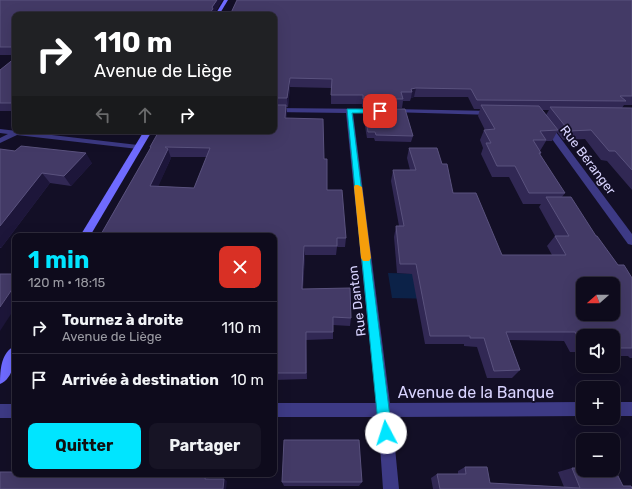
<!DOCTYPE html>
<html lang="fr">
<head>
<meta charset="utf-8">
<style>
	body { margin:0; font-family:Rubik,sans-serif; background:#171425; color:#f1f3f6; height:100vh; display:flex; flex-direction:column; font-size:15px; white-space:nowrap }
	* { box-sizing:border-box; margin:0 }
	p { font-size:13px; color:#9b9ba3 }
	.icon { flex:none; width:22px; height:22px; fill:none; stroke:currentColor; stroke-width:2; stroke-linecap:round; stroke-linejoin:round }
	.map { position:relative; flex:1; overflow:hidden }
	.side { position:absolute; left:12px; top:233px; width:265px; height:244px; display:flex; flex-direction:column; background:#0e0b1c; border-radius:8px; box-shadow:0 4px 16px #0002,0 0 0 1px #2e2b3b }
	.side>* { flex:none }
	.guide { position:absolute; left:12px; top:12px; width:265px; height:122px; border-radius:8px; box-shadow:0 4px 16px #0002,0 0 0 1px #2e2b3b; background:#202124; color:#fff; overflow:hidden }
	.needle { width:26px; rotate:249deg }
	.controls { position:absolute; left:576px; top:277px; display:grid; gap:8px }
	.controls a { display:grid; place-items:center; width:44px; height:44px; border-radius:8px; background:#0e0b1c; box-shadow:0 4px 16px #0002,0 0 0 1px #2e2b3b; font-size:20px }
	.pin { position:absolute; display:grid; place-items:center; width:34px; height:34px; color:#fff; margin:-17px; border-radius:8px; box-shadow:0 2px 6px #0006 }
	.me { position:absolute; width:44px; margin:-22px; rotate:355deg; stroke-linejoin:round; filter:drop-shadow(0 0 3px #0008) }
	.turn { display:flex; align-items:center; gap:14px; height:84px; padding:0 16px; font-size:18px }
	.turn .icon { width:52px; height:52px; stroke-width:2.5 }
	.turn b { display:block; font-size:28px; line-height:34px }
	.lanes { display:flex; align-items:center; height:38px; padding:0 16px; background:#0003; justify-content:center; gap:20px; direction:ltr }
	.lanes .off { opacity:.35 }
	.round { display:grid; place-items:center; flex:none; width:42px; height:42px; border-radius:8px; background:#171425 }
	.head { display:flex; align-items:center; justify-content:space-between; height:68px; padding:0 16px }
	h1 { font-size:24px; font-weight:700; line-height:30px; color:#00e5ff }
	.button { display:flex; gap:8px; margin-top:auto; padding:8px 16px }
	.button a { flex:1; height:46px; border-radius:8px; background:#00e5ff; color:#111; font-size:16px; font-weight:700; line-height:46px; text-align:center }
	.button a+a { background:#171425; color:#f1f3f6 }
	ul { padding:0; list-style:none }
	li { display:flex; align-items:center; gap:12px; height:52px; padding:0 16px; border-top:1px solid #2e2b3b }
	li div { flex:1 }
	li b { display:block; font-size:15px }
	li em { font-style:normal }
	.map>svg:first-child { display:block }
	.water { fill:#0c2248 }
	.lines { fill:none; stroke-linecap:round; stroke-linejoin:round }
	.street { fill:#3d3a85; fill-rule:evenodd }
	.secondary { fill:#6f6bff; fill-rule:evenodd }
	.wall { fill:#312854; fill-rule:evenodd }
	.shaded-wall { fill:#1d163a }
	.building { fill:#433a66; stroke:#5a527e; fill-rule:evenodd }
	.route { fill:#00e5ff; stroke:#0095a6 }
	.slow { fill:#f59e0b }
	.labels { text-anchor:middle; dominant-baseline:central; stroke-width:3.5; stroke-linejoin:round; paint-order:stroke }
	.street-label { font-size:13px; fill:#d9d4ff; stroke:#130f26 }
	.near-street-label { font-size:16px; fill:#d9d4ff; stroke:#130f26 }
</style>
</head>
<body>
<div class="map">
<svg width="632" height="489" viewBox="0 0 632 489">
	<rect width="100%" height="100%" fill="#130f26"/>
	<polygon class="water" points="388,273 430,274 438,299 392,298"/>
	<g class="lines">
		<g class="street">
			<polygon points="274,108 376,109 379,111 376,113 353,113 390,403 583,402 583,416 392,417 399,489 383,489 378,417 274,417 274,403 376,403 346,113 274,112"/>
			<polygon points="392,109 492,111 495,113 492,115 390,112 389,111"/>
			<polygon points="544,124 550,124 632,234 632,245 628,244 544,128"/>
			<polygon points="0,129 138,145 142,147 138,149 17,135 0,143 0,138 8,134 0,133"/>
			<rect x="613" y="402" width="19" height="14"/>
			<rect x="0" y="404" width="15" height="14"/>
		</g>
		<g class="secondary">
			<polygon points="224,0 228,0 219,15 215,15"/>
			<polygon points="144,131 152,131 90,236 80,236"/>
			<path d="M15 346C15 359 14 378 0 384 0 370 1 352 15 346Z"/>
		</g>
	</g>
	<g class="wall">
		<polygon points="0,0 222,0 214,14 15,15 15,55 0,55"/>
		<path d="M632 0V105H624L622 108H632V190L607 161 601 160 585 139 563 140 557 132 552 141H546L540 151 541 153 540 155 565 193 562 197 596 236 618 265 632 278V358H630L628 356H613V336H583V352H570L564 341 509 340 520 370 512 378H487L477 347 464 346V344H425L412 274 397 273 394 237 396 226H399L391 181 393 170H410L407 158 409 148 453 193 502 255H552L547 246 555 236 539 207 541 204H523L509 177H492L481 154 483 148 480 140 484 130H485L478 116 480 109H474L468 97H414L411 98 410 101H403L402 108 362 107V104H331V88L290 87 288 107H286L287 114 286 118 324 159 327 190 346 238 345 247H337L336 255H305L303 289 351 318 350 326 333 325V339L306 340 307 379 274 380V236H100L151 148 150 147 274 131V15ZM542 110H549L546 115ZM171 157H207L194 188 158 186 171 158Z"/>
		<polygon points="15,58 15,111 0,111 0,70"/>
		<polygon points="364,109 413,136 411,142 375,141 374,138 367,138 363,115"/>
		<polygon points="0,149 92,163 71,186 50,183 1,248 0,248"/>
		<polygon points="465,467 490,483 564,487 558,472 572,468 632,489 433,489 431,478 437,474 458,474 458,471"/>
		<polygon points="282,482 362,482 359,486 284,486"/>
	</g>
	<g class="shaded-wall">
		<polygon points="217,0 222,0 214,14 214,15 208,15"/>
		<polygon points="290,78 290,87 288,107 287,98"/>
		<polygon points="416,88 414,97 411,98 412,92 411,89"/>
		<polygon points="286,105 287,114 285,128 285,118"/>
		<polygon points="168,149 171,158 154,196 150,186"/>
		<polygon points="86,153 92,163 71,186 64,176"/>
		<polygon points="42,173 50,183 1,248 0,247 0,226"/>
		<polygon points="304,246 305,255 302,297 302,289"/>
		<polygon points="15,285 15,308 0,331 0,307"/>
		<polygon points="206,474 210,474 208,481 205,479"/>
		<polygon points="224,479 227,481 226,489 223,489"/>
	</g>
	<g class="building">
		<polygon points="0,0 217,0 212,7 213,9 208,15 15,15 15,47 0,47"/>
		<polygon points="237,0 632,0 632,96 620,96 626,101 477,100 471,89 416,88 411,89 412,92 401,92 403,99 363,99 363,95 331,95 332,79 290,78 287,98 274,98 274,15 230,15"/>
		<polygon points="15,58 15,103 0,103 0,70"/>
		<path d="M274 105H286L285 118 323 119 324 159H327V190H342L346 238H337V246H304L302 289 350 288 351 318 333 317V332H306V373H274V236H100L151 147H150L159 131H274ZM165 147 210 148 194 188 150 186 168 149Z"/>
		<polygon points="481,105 539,106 558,130 540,131 546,140 533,140 541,153 539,153 565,193 529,193 515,166 497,166 486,143 491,143 484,130 495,129"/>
		<polygon points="550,107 632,108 632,170 615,151 609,151 591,130 569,131"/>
		<polygon points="364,109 405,109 413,136 376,135 375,132 368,132"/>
		<polygon points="21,146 86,153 64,176 42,173 0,226 0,149 15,151"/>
		<path d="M409 148H437L442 164H447L453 193H476L502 255H566L555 236H569L546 197H571L596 236H597L618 265H624L632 278V348H617L614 344H613V336H583V344H581L575 332H506L520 370 494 371 484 338H470V336H430L416 264H400L396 226H404L393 170H416ZM583 284H613V314H583Z"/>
		<polygon points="0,274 15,274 15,285 0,307"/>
		<polygon points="284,440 359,440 362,482 282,482"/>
		<polygon points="465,467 487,467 490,483 580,488 572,468 583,468 583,470 613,470 613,468 614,468 623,486 631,486 632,489 440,489 437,474 466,474"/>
		<polygon points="0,472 15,472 15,474 206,474 205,479 224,479 223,489 0,489"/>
	</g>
	<polygon class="route" points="347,109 380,109 384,111 380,113 352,113 392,433 390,438 386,440 381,438 379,433"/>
	<polygon class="slow" points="355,185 358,185 362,187 371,258 369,261 363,261 361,258 354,187"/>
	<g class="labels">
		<g class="street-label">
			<text transform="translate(588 160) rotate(53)">Rue Béranger</text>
			<text transform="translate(357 301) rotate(-97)">Rue Danton</text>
		</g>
		<g class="near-street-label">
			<text x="476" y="392">Avenue de la Banque</text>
		</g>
	</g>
</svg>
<div class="controls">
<a><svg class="needle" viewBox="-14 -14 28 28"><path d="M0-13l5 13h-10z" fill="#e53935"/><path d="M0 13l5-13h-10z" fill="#9b9ba3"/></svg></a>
<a><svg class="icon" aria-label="sound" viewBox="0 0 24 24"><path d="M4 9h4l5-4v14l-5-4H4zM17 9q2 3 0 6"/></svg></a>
<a>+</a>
<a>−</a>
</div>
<div class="pin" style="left:380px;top:111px;background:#d93025"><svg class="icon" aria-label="arrive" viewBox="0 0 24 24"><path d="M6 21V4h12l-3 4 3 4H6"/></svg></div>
<svg class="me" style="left:386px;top:433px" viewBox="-20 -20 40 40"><circle r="19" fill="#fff"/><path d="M0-13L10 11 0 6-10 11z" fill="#00e5ff"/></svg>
<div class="guide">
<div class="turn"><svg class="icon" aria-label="right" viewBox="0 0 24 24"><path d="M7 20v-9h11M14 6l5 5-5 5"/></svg><div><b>110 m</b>Avenue de Liège</div></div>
<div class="lanes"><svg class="icon off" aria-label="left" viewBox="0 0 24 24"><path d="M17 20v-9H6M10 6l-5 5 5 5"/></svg><svg class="icon off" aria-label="ahead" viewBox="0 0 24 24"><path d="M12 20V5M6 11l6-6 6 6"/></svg><svg class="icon" aria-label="right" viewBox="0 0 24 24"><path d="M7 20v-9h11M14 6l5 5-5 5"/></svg></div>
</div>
<section class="side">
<div class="head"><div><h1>1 min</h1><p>120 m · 18:15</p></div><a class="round" style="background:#d93025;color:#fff"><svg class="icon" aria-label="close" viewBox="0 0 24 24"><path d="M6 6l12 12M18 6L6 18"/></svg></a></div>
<ul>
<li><svg class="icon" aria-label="right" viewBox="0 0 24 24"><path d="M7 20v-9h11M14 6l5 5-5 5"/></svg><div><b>Tournez à droite</b><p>Avenue de Liège</p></div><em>110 m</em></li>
<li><svg class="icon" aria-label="arrive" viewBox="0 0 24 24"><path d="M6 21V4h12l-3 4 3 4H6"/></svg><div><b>Arrivée à destination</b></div><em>10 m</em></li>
</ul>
<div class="button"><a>Quitter</a><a>Partager</a></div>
</section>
</div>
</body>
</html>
